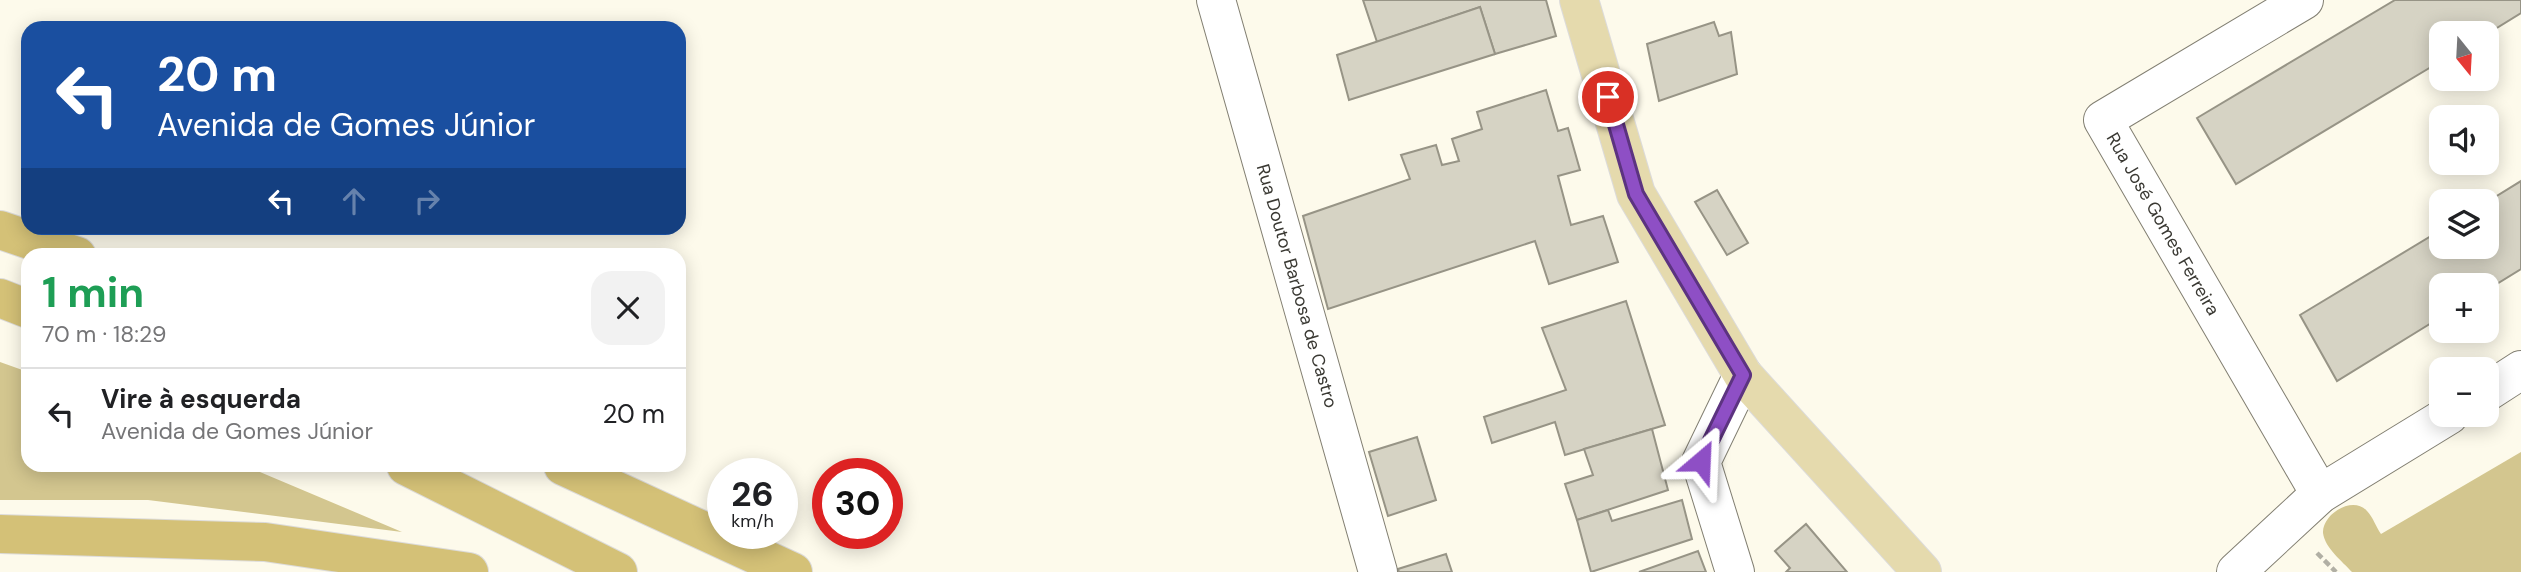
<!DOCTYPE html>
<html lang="pt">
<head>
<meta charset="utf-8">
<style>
	body { margin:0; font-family:"DM Sans",sans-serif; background:#f2f2f2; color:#202124; height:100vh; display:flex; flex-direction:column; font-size:26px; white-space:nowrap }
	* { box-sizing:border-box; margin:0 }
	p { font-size:23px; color:#757577 }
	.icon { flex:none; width:38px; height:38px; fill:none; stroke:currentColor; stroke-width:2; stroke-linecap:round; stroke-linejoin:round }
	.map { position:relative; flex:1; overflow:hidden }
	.drawer { position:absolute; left:21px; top:248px; width:665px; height:224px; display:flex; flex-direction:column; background:#fff; border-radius:21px; box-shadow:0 4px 18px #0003 }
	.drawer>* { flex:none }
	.guide { position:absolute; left:21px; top:21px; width:665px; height:214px; border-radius:21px; box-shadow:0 4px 18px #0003; background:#1a4fa0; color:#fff; overflow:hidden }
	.needle { width:46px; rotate:162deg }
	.fabs { position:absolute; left:2429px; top:21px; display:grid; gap:14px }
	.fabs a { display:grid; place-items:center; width:70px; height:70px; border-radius:14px; background:#fff; box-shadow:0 4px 18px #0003; font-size:35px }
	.speed { position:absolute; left:707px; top:458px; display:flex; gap:14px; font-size:35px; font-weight:700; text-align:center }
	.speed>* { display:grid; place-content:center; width:91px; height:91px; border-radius:50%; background:#fff; box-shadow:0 4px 18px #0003; line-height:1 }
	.speed small { font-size:18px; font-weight:400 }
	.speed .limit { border:10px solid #d22; background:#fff; color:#111 }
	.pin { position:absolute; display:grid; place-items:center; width:60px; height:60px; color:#fff; margin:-30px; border:4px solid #fff; border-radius:50%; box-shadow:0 2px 7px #0007 }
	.me { position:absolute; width:77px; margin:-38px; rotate:26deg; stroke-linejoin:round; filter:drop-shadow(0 0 5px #0008) }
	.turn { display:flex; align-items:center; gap:24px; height:147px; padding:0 21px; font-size:32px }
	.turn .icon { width:91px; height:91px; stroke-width:2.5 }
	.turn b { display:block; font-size:49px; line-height:60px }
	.lanes { display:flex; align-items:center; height:66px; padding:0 21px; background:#0003; justify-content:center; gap:35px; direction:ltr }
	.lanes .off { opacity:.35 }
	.round { display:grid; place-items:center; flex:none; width:74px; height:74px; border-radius:21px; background:#f2f2f2 }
	.overview { display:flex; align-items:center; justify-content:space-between; height:119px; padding:0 21px }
	h1 { font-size:42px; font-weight:700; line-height:52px; color:#1e9e55 }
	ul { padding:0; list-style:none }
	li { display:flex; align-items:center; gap:21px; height:91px; padding:0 21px; border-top:2px solid #e0e0e0 }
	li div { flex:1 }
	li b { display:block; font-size:26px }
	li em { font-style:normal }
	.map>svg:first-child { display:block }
	.green { fill:#d3c68f }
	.building { fill:#d6d3c4; stroke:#979486; stroke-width:2 }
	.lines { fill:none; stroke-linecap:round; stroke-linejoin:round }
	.minor-casing { stroke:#827f72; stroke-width:40 }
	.major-casing { stroke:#dcdbda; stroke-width:40 }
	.highway-casing { stroke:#dcdbda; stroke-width:40 }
	.path { stroke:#b1afa4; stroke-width:4.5; stroke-dasharray:7 3.5; stroke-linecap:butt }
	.minor { stroke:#fff; stroke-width:38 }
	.major { stroke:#e5daad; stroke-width:38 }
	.highway { stroke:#d4c177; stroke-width:38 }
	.route-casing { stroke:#5c3380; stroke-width:18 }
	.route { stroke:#8e4fc5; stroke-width:12 }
	.labels { text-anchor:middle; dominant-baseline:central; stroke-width:6; stroke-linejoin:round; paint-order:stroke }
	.street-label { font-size:18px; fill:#3a3933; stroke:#fff }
</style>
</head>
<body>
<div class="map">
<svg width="2521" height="572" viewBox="0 0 2521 572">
	<rect width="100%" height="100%" fill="#fdfaeb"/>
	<g class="green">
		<polygon points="0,362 28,372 28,466 246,466 402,532 148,500 0,500"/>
		<path d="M2521 452V572H2352C2342 561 2325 548 2323 533 2322 514 2353 495 2367 511 2373 517 2376 527 2381 534Z"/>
	</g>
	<g class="building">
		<polygon points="1363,0 1546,0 1556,36 1495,54 1480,7 1377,42"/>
		<polygon points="2395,0 2521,0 2521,13 2487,34 2441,33 2441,61 2236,184 2197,118"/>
		<polygon points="1480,7 1495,54 1349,100 1337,55"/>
		<polygon points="1714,22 1719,36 1731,32 1737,74 1659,101 1647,44"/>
		<polygon points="1546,90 1558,131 1568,128 1580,170 1558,176 1571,225 1603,216 1618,262 1549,284 1535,241 1328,309 1303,216 1410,179 1401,155 1436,145 1442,165 1459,161 1452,139 1482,129 1477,112"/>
		<polygon points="2521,181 2521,269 2487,290 2487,285 2441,285 2441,317 2337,381 2300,315 2441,230 2441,247 2487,247 2487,202"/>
		<polygon points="1717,190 1748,243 1727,255 1695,202"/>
		<polygon points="1626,301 1665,425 1565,455 1555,422 1492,443 1484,417 1566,390 1542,328"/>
		<polygon points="1652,429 1668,490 1577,520 1565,484 1593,475 1584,449"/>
		<polygon points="1417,437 1436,500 1388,516 1369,452"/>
		<polygon points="1682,500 1692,539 1591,572 1577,520 1608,510 1612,521"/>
		<polygon points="1806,524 1847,572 1786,572 1790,568 1775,551"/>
		<polygon points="1698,551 1706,572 1639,572"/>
		<polygon points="1446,554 1452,572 1399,572 1398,569"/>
	</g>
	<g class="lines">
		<g class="minor-casing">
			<g id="minor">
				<polyline points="1216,0 1378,572"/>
				<polyline points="2304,0 2103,120 2320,494"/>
				<polyline points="2487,392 2521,370"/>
				<polyline points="1735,572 1701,462 1743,375"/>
				<polyline points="2236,572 2320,494 2449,415"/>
			</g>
		</g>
		<g class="major-casing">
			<polyline id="major" points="1579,0 1636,194 1743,375 1922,572"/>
		</g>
		<g class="highway-casing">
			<g id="highway">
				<polyline points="0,230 77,256"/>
				<polyline points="0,298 28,309"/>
				<polyline points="406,466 618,572"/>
				<polyline points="563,466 793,572"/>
				<polyline points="0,534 265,542 469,572"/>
			</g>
		</g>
		<polyline class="path" points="2317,553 2336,572"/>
		<use href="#minor" class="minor"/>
		<use href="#major" class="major"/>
		<use href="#highway" class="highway"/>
	</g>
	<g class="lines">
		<g class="route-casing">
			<polyline id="route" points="1608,97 1636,194 1743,375 1701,461"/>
		</g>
		<use href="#route" class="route"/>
	</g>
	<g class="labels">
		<g class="street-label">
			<text transform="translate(2163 224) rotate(60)">Rua José Gomes Ferreira</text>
			<text transform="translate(1297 286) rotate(74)">Rua Doutor Barbosa de Castro</text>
		</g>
	</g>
</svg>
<div class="fabs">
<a><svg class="needle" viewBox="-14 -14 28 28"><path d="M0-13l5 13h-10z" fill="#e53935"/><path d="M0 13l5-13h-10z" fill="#757577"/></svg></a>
<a><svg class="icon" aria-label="sound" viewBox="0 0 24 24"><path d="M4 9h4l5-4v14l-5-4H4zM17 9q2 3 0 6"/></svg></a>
<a><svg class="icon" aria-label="layers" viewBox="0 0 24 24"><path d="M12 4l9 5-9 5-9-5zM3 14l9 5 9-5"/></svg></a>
<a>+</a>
<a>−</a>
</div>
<div class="speed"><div>26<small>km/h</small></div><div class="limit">30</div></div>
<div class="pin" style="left:1608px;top:97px;background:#d93025"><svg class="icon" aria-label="arrive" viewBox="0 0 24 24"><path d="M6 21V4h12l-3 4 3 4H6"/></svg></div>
<svg class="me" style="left:1701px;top:461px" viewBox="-20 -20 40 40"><path d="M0-17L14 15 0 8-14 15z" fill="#8e4fc5" stroke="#fff" stroke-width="4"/></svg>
<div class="guide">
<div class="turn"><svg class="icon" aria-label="left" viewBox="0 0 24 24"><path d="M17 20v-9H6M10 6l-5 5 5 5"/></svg><div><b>20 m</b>Avenida de Gomes Júnior</div></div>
<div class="lanes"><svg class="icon" aria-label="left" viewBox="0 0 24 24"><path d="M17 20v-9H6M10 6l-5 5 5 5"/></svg><svg class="icon off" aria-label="ahead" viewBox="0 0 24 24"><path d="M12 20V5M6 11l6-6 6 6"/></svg><svg class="icon off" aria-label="right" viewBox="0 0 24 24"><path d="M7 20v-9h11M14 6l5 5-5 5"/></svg></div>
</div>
<section class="drawer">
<div class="overview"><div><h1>1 min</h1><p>70 m · 18:29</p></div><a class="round"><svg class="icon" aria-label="close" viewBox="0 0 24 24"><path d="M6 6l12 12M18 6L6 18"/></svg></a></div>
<ul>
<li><svg class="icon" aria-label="left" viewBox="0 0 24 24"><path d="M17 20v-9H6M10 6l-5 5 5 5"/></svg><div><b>Vire à esquerda</b><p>Avenida de Gomes Júnior</p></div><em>20 m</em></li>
</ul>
</section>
</div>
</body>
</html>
